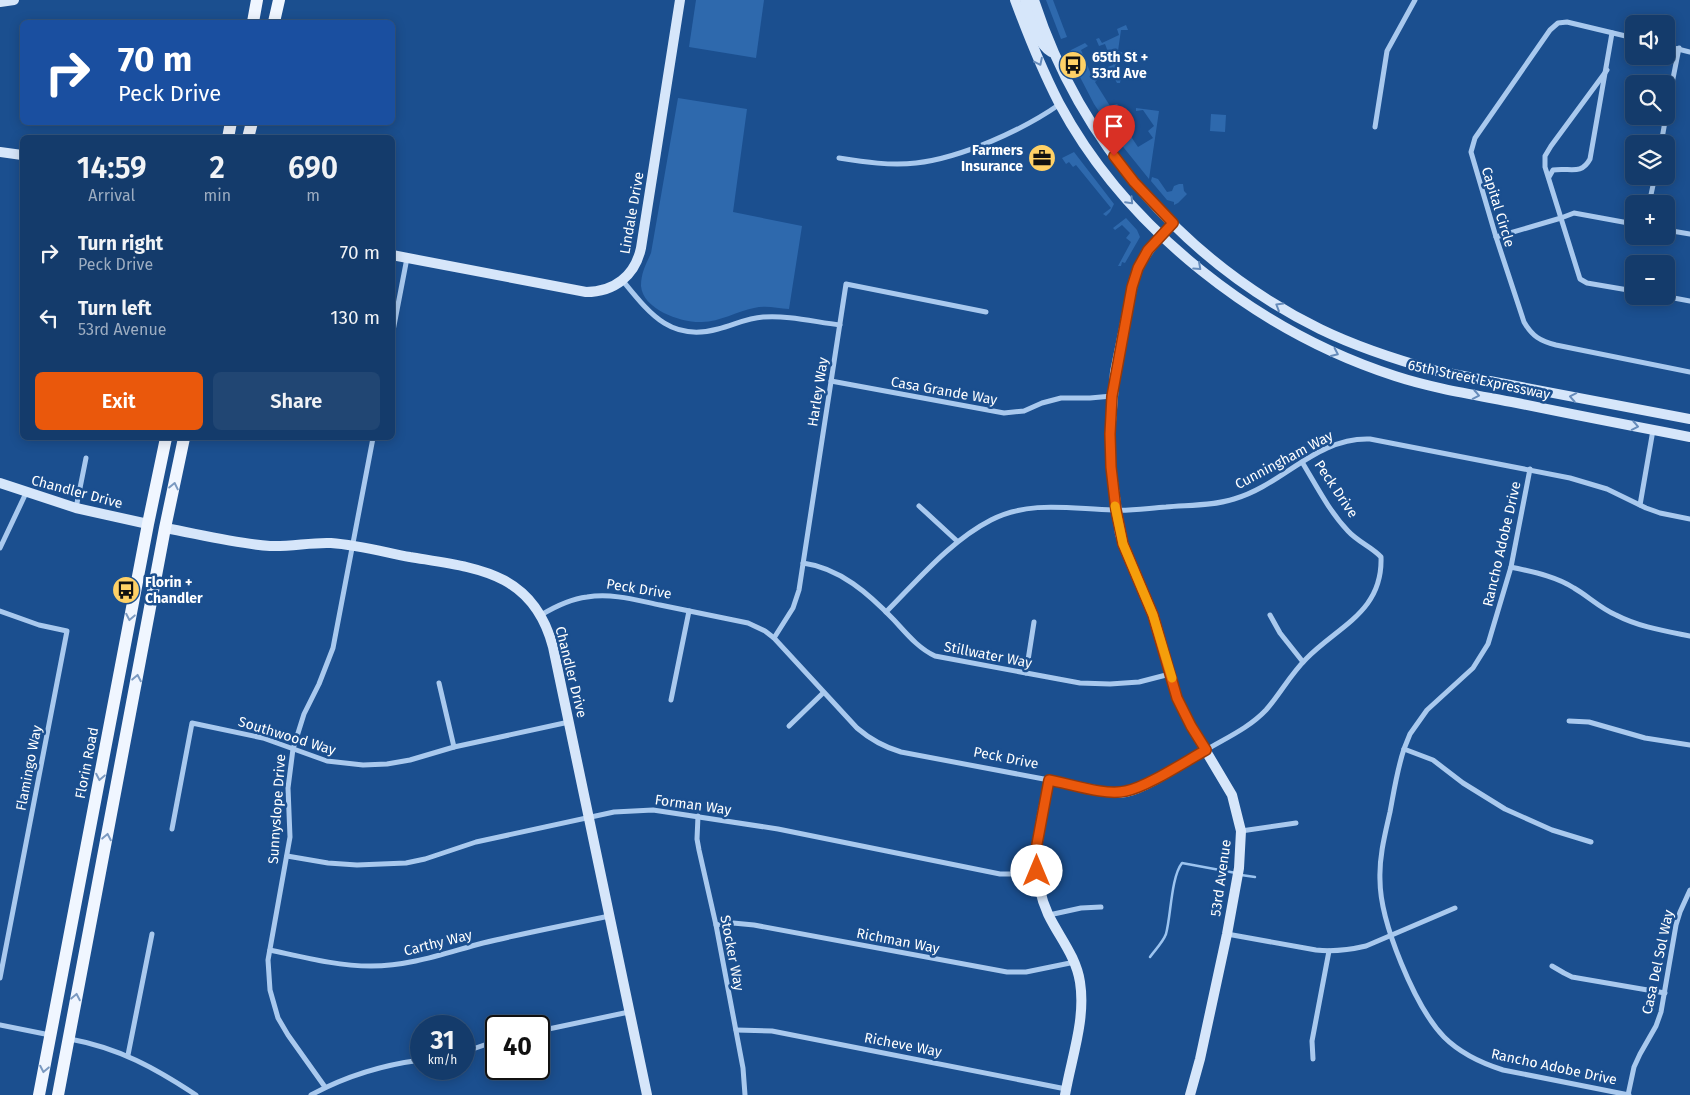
<!DOCTYPE html>
<html lang="en">
<head>
<meta charset="utf-8">
<style>
	body { margin:0; font-family:"Fira Sans",sans-serif; background:#214673; color:#f1f3f6; height:100vh; display:flex; flex-direction:column; font-size:19px; white-space:nowrap }
	* { box-sizing:border-box; margin:0 }
	p { font-size:16px; color:#9dadc1 }
	.icon { flex:none; width:28px; height:28px; fill:none; stroke:currentColor; stroke-width:2; stroke-linecap:round; stroke-linejoin:round }
	.map { position:relative; flex:1; overflow:hidden }
	.side { position:absolute; left:20px; top:135px; width:375px; height:305px; display:flex; flex-direction:column; background:#143b6b; border-radius:8px; box-shadow:0 2px 12px #0003,0 0 0 1px #33557e }
	.side>* { flex:none }
	.guide { position:absolute; left:20px; top:20px; width:375px; height:105px; border-radius:8px; box-shadow:0 2px 12px #0003,0 0 0 1px #33557e; background:#1a4fa0; color:#fff; overflow:hidden }
	.fabs { position:absolute; left:1625px; top:15px; display:grid; gap:10px }
	.fabs a { display:grid; place-items:center; width:50px; height:50px; border-radius:8px; background:#143b6b; box-shadow:0 2px 12px #0003,0 0 0 1px #33557e; font-size:25px }
	.speed { position:absolute; left:410px; top:1015px; display:flex; gap:10px; font-size:25px; font-weight:700; text-align:center }
	.speed>* { display:grid; place-content:center; width:65px; height:65px; border-radius:50%; background:#143b6b; box-shadow:0 2px 12px #0003,0 0 0 1px #33557e; line-height:1 }
	.speed small { font-size:12px; font-weight:400 }
	.speed .limit { border:2px solid #111; border-radius:8px; background:#fff; color:#111 }
	.pin { position:absolute; display:grid; place-items:center; width:42px; height:42px; color:#fff; margin:-51px -21px; border-radius:50% 50% 50% 0; rotate:-45deg; box-shadow:0 0 5px #0007 }
	.pin .icon { rotate:45deg }
	.me { position:absolute; width:55px; margin:-28px; rotate:0deg; stroke-linejoin:round; filter:drop-shadow(0 0 4px #0008) }
	.turn { display:flex; align-items:center; gap:18px; height:105px; padding:0 15px; font-size:22px }
	.turn .icon { width:65px; height:65px; stroke-width:2.5 }
	.turn b { display:block; font-size:35px; line-height:42px }
	.eta { display:flex; justify-content:space-evenly; align-items:center; height:85px; text-align:center }
	.eta b { font-size:30px; font-weight:600; line-height:35px }
	.cta { display:flex; gap:10px; margin-top:auto; padding:10px 15px }
	.cta a { flex:1; height:58px; border-radius:8px; background:#ea580c; color:#fff; font-size:20px; font-weight:600; line-height:58px; text-align:center }
	.cta a+a { background:#214673; color:#f1f3f6 }
	ul { padding:0; list-style:none }
	li { display:flex; align-items:center; gap:15px; height:65px; padding:0 15px }
	li div { flex:1 }
	li b { display:block; font-size:19px }
	li em { font-style:normal }
	.map>svg:first-child { display:block }
	.green { fill:#2e69ad }
	.lines { fill:none; stroke-linecap:round; stroke-linejoin:round }
	.stream { stroke:#9cc4f0; stroke-width:2.5 }
	.street { stroke:#a9c9ee; stroke-width:5 }
	.secondary { stroke:#d6e6fa; stroke-width:10 }
	.primary { stroke:#f0f6ff; stroke-width:12 }
	.oneway { stroke:#668bba }
	.oneway2 { stroke:#7b9ac1 }
	.route-casing { stroke:#983908; stroke-width:12 }
	.route { stroke:#ea580c; stroke-width:9 }
	.slow { stroke:#f59e0b; stroke-width:9 }
	.labels { text-anchor:middle; dominant-baseline:central; stroke-width:5; stroke-linejoin:round; paint-order:stroke }
	.poi-label { font-size:14px; font-weight:bold; fill:#fff; stroke:#1b4f8f; text-anchor:start }
	.street-label { font-size:14px; fill:#fff; stroke:#1b4f8f }
</style>
</head>
<body>
<div class="map">
<svg width="1690" height="1095" viewBox="0 0 1690 1095">
	<rect width="100%" height="100%" fill="#1b4f8f"/>
	<g class="green">
		<polygon points="696,0 764,0 756,58 689,47"/>
		<polygon points="1046,0 1053,0 1067,37 1061,39"/>
		<polygon points="1126,25 1128,30 1121,30 1118,51 1124,53 1124,55 1117,55 1115,77 1121,78 1120,83 1117,83 1108,67 1113,65 1105,44 1099,46 1096,39 1099,38 1102,43 1119,35 1117,29"/>
		<polygon points="1085,43 1088,46 1081,50 1093,79 1101,76 1095,82 1110,106 1117,104 1118,105 1113,110 1138,147 1153,138 1148,131 1154,126 1143,110 1136,111 1136,108 1159,111 1149,179 1120,143 1094,104 1068,54 1071,50"/>
		<path d="M678 98 747 109 733 212 802 226 789 309C777 308 765 305 754 308 737 311 720 322 702 322 682 323 643 310 641 286 641 273 646 264 651 253Z"/>
		<polygon points="1211,114 1226,115 1225,132 1210,131"/>
		<polygon points="1074,152 1114,204 1110,212 1106,216 1103,214 1111,208 1076,165 1073,167 1069,162 1066,164 1062,158"/>
		<polygon points="1152,177 1158,179 1167,192 1172,191 1174,186 1179,184 1183,184 1184,191 1187,194 1178,203 1174,205 1174,202 1167,200 1151,181"/>
		<polygon points="1126,218 1137,230 1140,237 1125,263 1122,262 1121,266 1118,266 1131,242 1126,238 1130,233 1122,225 1115,230 1113,228"/>
	</g>
	<g class="lines">
		<g class="stream">
			<polyline points="1241,875 1255,877"/>
			<path d="M1150 957C1155 950 1163 942 1166 934 1171 916 1171 877 1182 863L1236 873"/>
		</g>
		<g class="street">
			<path d="M1634 38 1567 22 1558 23 1550 30 1475 138 1471 152 1496 237 1524 322C1532 336 1540 341 1556 345L1690 372"/>
			<polyline points="1666,46 1690,52"/>
			<polyline points="1607,70 1551,146 1545,156 1545,167 1580,279 1587,283 1634,291"/>
			<polyline points="1666,114 1679,48"/>
			<polyline points="1375,127 1387,51 1415,0"/>
			<polyline points="1661,144 1666,116"/>
			<path d="M839 158C864 162 891 166 916 163 961 158 1023 130 1060 104"/>
			<path d="M1549 177 1553 170C1569 167 1581 176 1590 159L1612 33"/>
			<polyline points="1649,204 1655,176"/>
			<polyline points="1666,230 1690,234"/>
			<polyline points="1496,237 1561,218 1574,213 1634,224"/>
			<path d="M623 281C650 314 671 342 718 329 734 325 747 318 763 317 788 315 815 322 840 325"/>
			<polyline points="1663,296 1690,301"/>
			<polyline points="392,336 407,258"/>
			<polyline points="831,381 1004,413 1024,411 1042,403 1061,398 1090,398 1112,396"/>
			<path d="M1530 469 1511 567 1488 644 1473 668 1427 710 1410 734 1404 749C1397 770 1394 791 1390 812 1385 834 1379 857 1380 880 1380 922 1415 1007 1444 1037 1460 1053 1481 1063 1503 1070L1629 1095"/>
			<polyline points="1640,505 1653,430"/>
			<polyline points="919,506 957,541"/>
			<polyline points="76,508 86,458"/>
			<polyline points="0,548 26,493"/>
			<path d="M803 563C840 568 869 594 894 620 907 634 918 648 935 656L1080 683 1110 684 1139 682 1170 674"/>
			<path d="M1511 567C1533 572 1555 576 1574 588 1588 596 1600 608 1616 615 1639 627 1665 631 1690 636"/>
			<polyline points="0,611 39,625 67,631 0,978"/>
			<path d="M886 612C918 580 950 541 991 520 1030 500 1071 509 1113 510 1131 511 1149 508 1166 507 1188 505 1212 506 1234 499 1283 485 1316 437 1370 439L1570 478 1607 489 1646 508 1660 513 1690 519"/>
			<path d="M541 615C556 606 570 599 587 597 612 593 636 600 660 605 690 611 719 617 748 623L765 631 774 638 857 728C871 740 884 747 901 752L1049 780"/>
			<polyline points="1270,615 1280,633 1303,662"/>
			<polyline points="774,638 793,608 799,590 846,284 986,312"/>
			<polyline points="1026,673 1034,622"/>
			<polyline points="439,683 454,747"/>
			<polyline points="671,700 689,611"/>
			<polyline points="1569,721 1589,722 1645,738 1690,745"/>
			<polyline points="789,726 823,693"/>
			<polyline points="1404,749 1433,760 1463,783 1505,809 1552,830 1591,842"/>
			<path d="M1206 750C1226 738 1249 728 1266 710 1280 694 1290 675 1306 659 1338 626 1383 612 1381 557 1372 547 1358 542 1348 531 1329 511 1316 485 1302 462"/>
			<polyline points="698,816 697,839 699,850 716,925 743,1068 745,1095"/>
			<polyline points="172,829 192,723 263,738 327,761 363,765 387,764 410,760 454,747 569,722"/>
			<polyline points="1241,831 1296,823"/>
			<polyline points="287,856 328,863 357,865 406,863 425,859 476,842 614,812 653,810 778,829 1000,874 1019,874 1037,871"/>
			<polyline points="1049,915 1081,908 1101,907"/>
			<polyline points="716,925 733,923 754,925 1007,972 1026,972 1075,962"/>
			<path d="M1227 934 1316 950C1334 952 1349 950 1366 946L1455 908"/>
			<path d="M270 950C303 957 337 966 371 966 411 966 445 953 483 943 525 933 567 925 609 916"/>
			<polyline points="1552,966 1564,973 1572,977 1665,993"/>
			<polyline points="0,1025 50,1035"/>
			<polyline points="736,1030 772,1031 1066,1089"/>
			<polyline points="539,1031 629,1012"/>
			<path d="M70 1039C119 1048 155 1068 196 1095"/>
			<polyline points="464,1052 496,1041"/>
			<polyline points="128,1055 152,934"/>
			<polyline points="1313,1059 1312,1041 1329,951"/>
			<polyline points="325,1087 288,1035 278,1018 270,990 268,960 290,837 288,788 293,749 304,714 319,684 333,648 373,438"/>
			<path d="M311 1095C346 1076 382 1065 421 1060"/>
			<polyline points="1628,1095 1634,1067 1640,1054 1656,1026 1661,1012 1676,925 1680,912 1690,890"/>
		</g>
		<g class="secondary">
			<path d="M1015 0C1028 35 1042 70 1059 103 1127 230 1259 332 1395 376 1435 389 1476 395 1517 403 1575 415 1632 426 1690 437"/>
			<path d="M1025 0C1031 17 1035 41 1051 52"/>
			<path d="M1034 0C1080 143 1185 262 1320 329 1357 347 1397 360 1437 371L1690 419"/>
			<polyline points="0,2 14,0"/>
			<polyline points="0,152 22,155"/>
			<path d="M1173 223C1156 240 1142 256 1134 279L1115 372 1110 434 1111 467 1120 534 1127 554 1153 615 1177 698 1191 726 1232 795 1241 831 1239 868 1227 934 1200 1059 1190 1095"/>
			<path d="M392 255 586 292C614 292 635 276 641 248L680 0"/>
			<polyline points="0,483 76,508 148,524"/>
			<path d="M165 528C198 534 237 544 270 546 291 547 311 542 331 543 358 545 384 552 410 557 476 568 533 571 553 647L647 1095"/>
			<path d="M1065 1095C1071 1059 1086 1020 1080 982 1076 956 1059 937 1048 914 1027 868 1040 827 1049 780 1070 784 1106 795 1126 792 1147 788 1186 761 1206 750"/>
		</g>
		<g class="primary">
			<polyline points="253,22 257,0"/>
			<polyline points="274,22 279,0"/>
			<polyline points="228,138 231,122"/>
			<polyline points="248,138 252,122"/>
			<polyline points="39,1095 148,524 166,438"/>
			<polyline points="58,1095 165,528 184,438"/>
		</g>
	</g>
	<defs><path id="oneway-chevron" d="M-2-3.5L2.5 0L-2 3.5" fill="none" stroke-width="1.6" stroke-linecap="round" stroke-linejoin="round" transform="scale(1.25)"/></defs>
	<g class="oneway">
		<use href="#oneway-chevron" transform="translate(1039 62) rotate(64)"/>
		<use href="#oneway-chevron" transform="translate(1130 201) rotate(47)"/>
		<use href="#oneway-chevron" transform="translate(1198 267) rotate(42)"/>
		<use href="#oneway-chevron" transform="translate(1279 306) rotate(-149)"/>
		<use href="#oneway-chevron" transform="translate(1335 353) rotate(25)"/>
		<use href="#oneway-chevron" transform="translate(1476 395) rotate(11)"/>
		<use href="#oneway-chevron" transform="translate(1573 397) rotate(-169)"/>
		<use href="#oneway-chevron" transform="translate(1635 426) rotate(11)"/>
	</g>
	<g class="oneway2">
		<use href="#oneway-chevron" transform="translate(174 486) rotate(-78)"/>
		<use href="#oneway-chevron" transform="translate(130 617) rotate(101)"/>
		<use href="#oneway-chevron" transform="translate(137 678) rotate(-79)"/>
		<use href="#oneway-chevron" transform="translate(100 777) rotate(101)"/>
		<use href="#oneway-chevron" transform="translate(107 837) rotate(-79)"/>
		<use href="#oneway-chevron" transform="translate(76 997) rotate(-79)"/>
		<use href="#oneway-chevron" transform="translate(44 1069) rotate(101)"/>
	</g>
	<g class="lines">
		<g class="route-casing">
			<path id="route" d="M1037 871V844L1049 780C1071 784 1105 796 1126 791 1147 787 1186 761 1206 750L1191 726 1177 698 1153 615 1123 544 1116 510 1111 467 1110 434 1112 396 1132 287 1138 268 1148 250 1173 223 1134 182 1114 156"/>
		</g>
		<use href="#route" class="route"/>
		<polyline class="slow" points="1115,506 1123,544 1153,615 1172,678"/>
	</g>
	<defs>
		<g id="bus-disc" transform="scale(1.4375)"><circle r="9.5" fill="#ffd166" stroke="#1b4f8f"/><path d="M-5-6H5V4H4V6H2V4H-2V6H-4V4H-5ZM-3.5-4V0h7V-4ZM-3.5 1.2v1.5H-2V1.2ZM2 1.2v1.5H3.5V1.2Z" fill="#111"/></g>
		<g id="office-disc" transform="scale(1.4375)"><circle r="9.5" fill="#ffd166" stroke="#1b4f8f"/><path d="M-6-3h4V-5.5h4V-3h4V5H-6ZM-1-4.5V-3h2v-1.5ZM-6 0V1H6V0Z" fill="#111"/></g>
	</defs>
	<g fill-rule="evenodd">
		<use href="#bus-disc" x="1073" y="65"/>
		<use href="#office-disc" x="1042" y="158"/>
		<use href="#bus-disc" x="126" y="590"/>
	</g>
	<g class="labels">
		<g class="poi-label">
			<text x="1092" y="57">65th St +<tspan x="1092" dy="16">53rd Ave</tspan></text>
			<text x="1023" y="150" text-anchor="end">Farmers<tspan x="1023" dy="16">Insurance</tspan></text>
			<text x="145" y="582">Florin +<tspan x="145" dy="16">Chandler</tspan></text>
		</g>
		<g class="street-label">
			<text transform="translate(1498 207) rotate(73)">Capital Circle</text>
			<text transform="translate(632 213) rotate(-80)">Lindale Drive</text>
			<text transform="translate(1479 380) rotate(12)">65th Street Expressway</text>
			<text transform="translate(944 391) rotate(10)">Casa Grande Way</text>
			<text transform="translate(818 392) rotate(-81)">Harley Way</text>
			<text transform="translate(1284 460) rotate(-28)">Cunningham Way</text>
			<text transform="translate(1336 489) rotate(56)">Peck Drive</text>
			<text transform="translate(77 492) rotate(15)">Chandler Drive</text>
			<text transform="translate(1502 544) rotate(-77)">Rancho Adobe Drive</text>
			<text transform="translate(639 589) rotate(9)">Peck Drive</text>
			<text transform="translate(988 655) rotate(11)">Stillwater Way</text>
			<text transform="translate(571 672) rotate(76)">Chandler Drive</text>
			<text transform="translate(287 736) rotate(17)">Southwood Way</text>
			<text transform="translate(1006 758) rotate(11)">Peck Drive</text>
			<text transform="translate(87 763) rotate(-79)">Florin Road</text>
			<text transform="translate(29 768) rotate(-79)">Flamingo Way</text>
			<text transform="translate(693 805) rotate(8)">Forman Way</text>
			<text transform="translate(277 809) rotate(-86)">Sunnyslope Drive</text>
			<text transform="translate(1221 878) rotate(-82)">53rd Avenue</text>
			<text transform="translate(898 941) rotate(11)">Richman Way</text>
			<text transform="translate(438 943) rotate(-14)">Carthy Way</text>
			<text transform="translate(732 953) rotate(79)">Stocker Way</text>
			<text transform="translate(1658 962) rotate(-78)">Casa Del Sol Way</text>
			<text transform="translate(903 1045) rotate(11)">Richeve Way</text>
			<text transform="translate(1554 1067) rotate(12)">Rancho Adobe Drive</text>
		</g>
	</g>
</svg>
<div class="fabs">
<a><svg class="icon" aria-label="sound" viewBox="0 0 24 24"><path d="M4 9h4l5-4v14l-5-4H4zM17 9q2 3 0 6"/></svg></a>
<a><svg class="icon" aria-label="search" viewBox="0 0 24 24"><circle cx="10" cy="10" r="6"/><path d="M15 15l6 6"/></svg></a>
<a><svg class="icon" aria-label="layers" viewBox="0 0 24 24"><path d="M12 4l9 5-9 5-9-5zM3 14l9 5 9-5"/></svg></a>
<a>+</a>
<a>−</a>
</div>
<div class="speed"><div>31<small>km/h</small></div><div class="limit">40</div></div>
<div class="pin" style="left:1114px;top:156px;background:#d93025"><svg class="icon" aria-label="arrive" viewBox="0 0 24 24"><path d="M6 21V4h12l-3 4 3 4H6"/></svg></div>
<svg class="me" style="left:1037px;top:871px" viewBox="-20 -20 40 40"><circle r="19" fill="#fff"/><path d="M0-13L10 11 0 6-10 11z" fill="#ea580c"/></svg>
<div class="guide">
<div class="turn"><svg class="icon" aria-label="right" viewBox="0 0 24 24"><path d="M7 20v-9h11M14 6l5 5-5 5"/></svg><div><b>70 m</b>Peck Drive</div></div>
</div>
<section class="side">
<div class="eta">
<div><b>14:59</b><p>Arrival</p></div>
<div><b>2</b><p>min</p></div>
<div><b>690</b><p>m</p></div>
</div>
<ul>
<li><svg class="icon" aria-label="right" viewBox="0 0 24 24"><path d="M7 20v-9h11M14 6l5 5-5 5"/></svg><div><b>Turn right</b><p>Peck Drive</p></div><em>70 m</em></li>
<li><svg class="icon" aria-label="left" viewBox="0 0 24 24"><path d="M17 20v-9H6M10 6l-5 5 5 5"/></svg><div><b>Turn left</b><p>53rd Avenue</p></div><em>130 m</em></li>
</ul>
<div class="cta"><a>Exit</a><a>Share</a></div>
</section>
</div>
</body>
</html>
